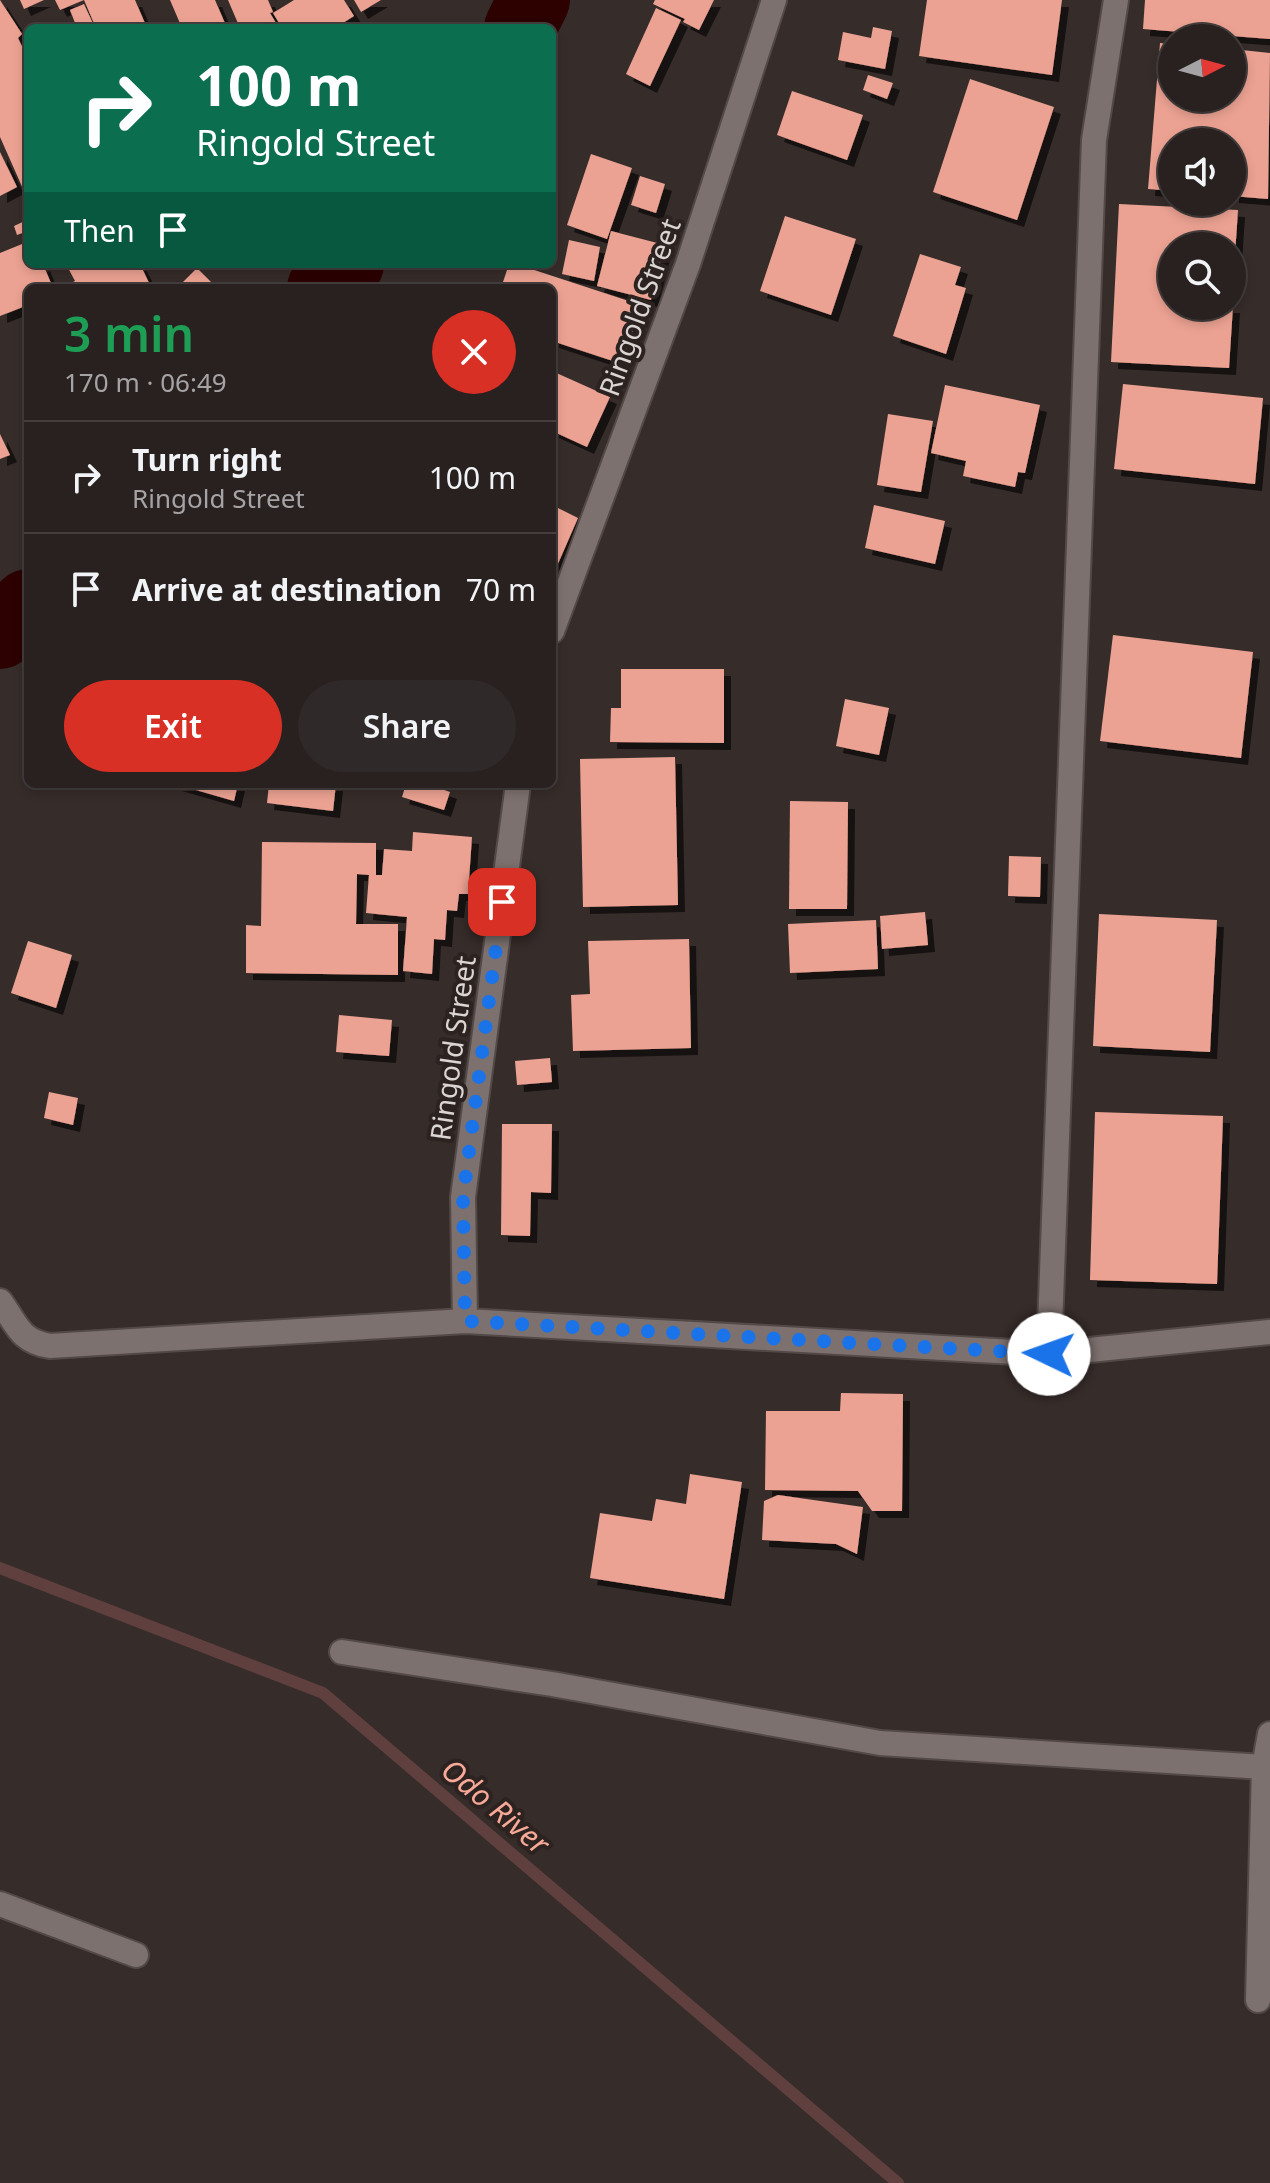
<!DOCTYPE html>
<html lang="en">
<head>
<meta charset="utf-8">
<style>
	body { margin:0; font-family:"Noto Sans",sans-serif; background:#302929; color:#f1f3f6; height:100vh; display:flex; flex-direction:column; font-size:30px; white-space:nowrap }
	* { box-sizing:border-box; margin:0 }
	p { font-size:26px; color:#a5a3a5 }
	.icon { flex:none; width:44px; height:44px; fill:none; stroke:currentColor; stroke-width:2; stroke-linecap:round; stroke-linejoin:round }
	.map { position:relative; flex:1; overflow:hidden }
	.sheet { position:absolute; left:24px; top:284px; width:532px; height:504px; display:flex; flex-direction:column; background:#282120; border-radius:12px; box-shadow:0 4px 12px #0003,0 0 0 2px #443e3e }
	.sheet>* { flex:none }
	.hud { position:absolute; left:24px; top:24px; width:532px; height:244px; border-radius:12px; box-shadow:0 4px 12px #0003,0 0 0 2px #443e3e; background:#0b6e4f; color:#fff; overflow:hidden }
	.needle { width:52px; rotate:84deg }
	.buttons { position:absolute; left:1158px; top:24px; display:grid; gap:16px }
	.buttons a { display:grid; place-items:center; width:88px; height:88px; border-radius:50%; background:#282120; box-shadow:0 4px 12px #0003,0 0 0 2px #443e3e; font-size:40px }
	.pin { position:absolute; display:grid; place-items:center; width:68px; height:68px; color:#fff; margin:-34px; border-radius:16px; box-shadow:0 4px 12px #0006 }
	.me { position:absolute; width:88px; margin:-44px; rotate:273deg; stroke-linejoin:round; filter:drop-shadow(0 0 6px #0008) }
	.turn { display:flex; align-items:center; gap:28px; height:168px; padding:0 40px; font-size:36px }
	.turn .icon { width:104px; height:104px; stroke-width:2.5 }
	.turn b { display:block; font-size:56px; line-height:68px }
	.then { display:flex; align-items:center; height:76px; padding:0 40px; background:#0003; gap:16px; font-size:30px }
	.round { display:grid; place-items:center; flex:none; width:84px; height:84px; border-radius:42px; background:#302929 }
	.summary { display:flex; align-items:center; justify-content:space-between; height:136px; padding:0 40px }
	h1 { font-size:48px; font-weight:600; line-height:60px; color:#1e9e55 }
	.primary-button { display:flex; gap:16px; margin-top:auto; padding:16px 40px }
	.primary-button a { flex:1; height:92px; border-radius:48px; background:#d93025; color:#fff; font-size:32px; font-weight:600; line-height:92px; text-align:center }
	.primary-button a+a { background:#302929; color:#f1f3f6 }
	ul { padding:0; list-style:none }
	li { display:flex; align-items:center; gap:24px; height:112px; padding:0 40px; border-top:2px solid #443e3e }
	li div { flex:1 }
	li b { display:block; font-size:30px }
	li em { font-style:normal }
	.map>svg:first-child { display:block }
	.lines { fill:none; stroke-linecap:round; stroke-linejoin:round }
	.stream { stroke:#60403f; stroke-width:12 }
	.river { stroke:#2c0100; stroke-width:72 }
	.building { fill:#eca292; filter:url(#shadow) }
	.minor-casing { stroke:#534a48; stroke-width:28 }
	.minor { stroke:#7d716f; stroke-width:24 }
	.route { stroke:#1a73e8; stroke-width:14; stroke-dasharray:0 25.2 }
	.labels { text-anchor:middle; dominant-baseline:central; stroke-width:8; stroke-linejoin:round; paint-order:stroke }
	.street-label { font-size:28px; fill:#dad4d2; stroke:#2c2321 }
	.water-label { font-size:30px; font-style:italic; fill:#f8a997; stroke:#2c2321 }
</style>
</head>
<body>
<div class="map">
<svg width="1270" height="2183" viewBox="0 0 1270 2183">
	<defs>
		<filter id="shadow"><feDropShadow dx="7" dy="7" stdDeviation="0" flood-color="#0009"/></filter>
	</defs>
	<rect width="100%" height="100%" fill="#362c2a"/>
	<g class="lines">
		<polyline class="stream" points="0,1568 323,1693 898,2183"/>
		<g class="river">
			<polyline points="520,28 534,0"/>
			<polyline points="323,288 348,264"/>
			<polyline points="0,633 28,605"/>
		</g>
	</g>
	<g class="building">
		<polygon points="0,0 22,34 18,38 28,59 28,200 0,137"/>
		<polygon points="20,0 44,0 24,9"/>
		<polygon points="55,0 84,0 60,10"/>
		<polygon points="84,0 135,0 147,28 96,28"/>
		<polygon points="170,0 215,0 227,28 182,28"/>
		<polygon points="228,0 268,0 273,12 270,13 279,28 240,28"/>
		<polygon points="294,0 344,0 354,16 335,28 282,28 273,13"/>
		<polygon points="354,0 381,0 361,12"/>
		<polygon points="655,0 714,0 699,30 683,22 685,19 653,4"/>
		<polygon points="927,0 1062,0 1052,75 919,56"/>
		<polygon points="1145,0 1270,0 1270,39 1143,29"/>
		<polygon points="84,4 95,28 77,28 70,10"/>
		<polygon points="656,8 681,20 650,86 626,74"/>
		<polygon points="873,27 892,31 885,69 838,60 843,32 871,38"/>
		<polygon points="1160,43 1172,44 1172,98 1232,98 1232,49 1270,53 1268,199 1232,196 1232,142 1172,142 1172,191 1148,189"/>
		<polygon points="868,75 893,83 887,99 863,90"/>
		<polygon points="970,79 1054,107 1017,220 933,192"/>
		<polygon points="792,91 863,115 847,160 777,135"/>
		<polygon points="0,152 17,187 0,196"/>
		<polygon points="591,154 632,168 607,239 567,225"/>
		<polygon points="640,176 665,184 656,213 631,205"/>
		<polygon points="1119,204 1238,210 1234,270 1232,269 1232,246 1172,246 1172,306 1233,306 1229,368 1111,362"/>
		<polygon points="785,216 856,239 831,315 760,291"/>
		<polygon points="27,220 28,231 17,235 14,226"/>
		<polygon points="611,231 665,245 651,300 597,286"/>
		<polygon points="569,240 600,247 594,281 562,274"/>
		<polygon points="27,242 28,264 37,266 43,264 53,288 28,288 28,305 0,316 0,253"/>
		<polygon points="920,254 961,267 955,285 966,288 946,354 893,336"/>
		<polygon points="66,264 140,264 150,285 145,288 68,288 66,285 75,281"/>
		<polygon points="509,264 516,264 641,305 622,364 552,341 552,288 501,288"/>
		<polygon points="197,268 217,288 183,288 180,285"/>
		<polygon points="552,371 610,397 587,447 552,431"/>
		<polygon points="1123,384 1263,398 1255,484 1114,469"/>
		<polygon points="945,385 1040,405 1025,473 1018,472 1015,487 963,476 966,461 931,453"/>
		<polygon points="888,414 933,421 921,492 877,485"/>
		<polygon points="0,434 10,455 0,459"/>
		<polygon points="552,505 578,518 557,566 552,563"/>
		<polygon points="874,505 945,521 935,564 865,548"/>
		<polygon points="1113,635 1253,652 1241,758 1100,741"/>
		<polygon points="621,669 724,669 724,743 610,742 611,708 621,708"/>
		<polygon points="845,699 889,708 879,755 836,746"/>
		<polygon points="675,757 678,905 583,907 580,759"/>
		<polygon points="175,784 238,784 234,801"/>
		<polygon points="269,784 336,784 333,811 267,803"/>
		<polygon points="406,784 427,784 450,792 444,810 402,797"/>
		<polygon points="790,801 848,802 847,909 789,909"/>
		<polygon points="413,832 472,837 468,894 459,894 457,911 447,910 445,940 434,939 432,974 403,971 407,917 366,913 369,875 357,874 356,924 398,924 398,975 246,973 246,925 261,926 262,842 376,843 376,875 382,875 384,849 412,851"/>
		<polygon points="1009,856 1041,857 1040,897 1008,896"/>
		<polygon points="925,912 928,945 882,949 880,916"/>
		<polygon points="1099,914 1217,920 1210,1052 1093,1046"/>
		<polygon points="876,920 878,969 790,973 788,924"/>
		<polygon points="689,939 691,1048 573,1051 571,995 590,994 588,941"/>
		<polygon points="28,941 72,955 56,1008 11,993"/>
		<polygon points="339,1015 392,1020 389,1056 336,1052"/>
		<polygon points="550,1058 552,1082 517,1085 515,1061"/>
		<polygon points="49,1092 78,1098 73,1125 44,1118"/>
		<polygon points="1095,1112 1223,1116 1217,1284 1090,1280"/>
		<polygon points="502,1124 552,1124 551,1193 531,1192 530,1236 501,1235"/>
		<polygon points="841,1393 903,1394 902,1511 872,1511 858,1491 765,1490 766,1411 840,1411"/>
		<polygon points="690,1474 742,1482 724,1599 590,1578 600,1513 652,1521 656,1499 686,1504"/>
		<polygon points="778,1495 863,1507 857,1554 836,1544 762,1540 764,1501"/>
	</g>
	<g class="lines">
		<g class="minor-casing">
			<g id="minor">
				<polyline points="552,631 688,264 774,0"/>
				<path d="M0 1301C17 1324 19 1341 50 1346L465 1321 1049 1354 1270 1332"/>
				<polyline points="465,1321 463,1197 518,784"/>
				<polyline points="1049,1354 1094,140 1116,0"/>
				<polyline points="342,1652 552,1684 880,1743 1264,1767"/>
				<polyline points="0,1904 136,1955"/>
				<polyline points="1258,2000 1264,1767 1270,1734"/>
			</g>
		</g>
		<use href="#minor" class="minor"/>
	</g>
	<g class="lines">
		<polyline class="route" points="502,902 463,1197 465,1321 1049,1354"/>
	</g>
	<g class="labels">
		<g class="street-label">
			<text transform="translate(639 307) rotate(-70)">Ringold Street</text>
			<text transform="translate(452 1048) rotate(-82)">Ringold Street</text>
		</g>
		<g class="water-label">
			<text transform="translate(496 1806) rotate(40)">Odo River</text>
		</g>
	</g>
</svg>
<div class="buttons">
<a><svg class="needle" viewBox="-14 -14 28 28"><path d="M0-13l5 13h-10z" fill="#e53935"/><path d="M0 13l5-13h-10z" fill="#a5a3a5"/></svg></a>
<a><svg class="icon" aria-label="sound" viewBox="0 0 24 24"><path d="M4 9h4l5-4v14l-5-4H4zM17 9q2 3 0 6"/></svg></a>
<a><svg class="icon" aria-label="search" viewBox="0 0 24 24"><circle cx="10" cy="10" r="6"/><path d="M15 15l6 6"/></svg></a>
</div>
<div class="pin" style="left:502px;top:902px;background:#d93025"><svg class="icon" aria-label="arrive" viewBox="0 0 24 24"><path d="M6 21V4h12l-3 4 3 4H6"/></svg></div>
<svg class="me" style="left:1049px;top:1354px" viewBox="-20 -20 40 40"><circle r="19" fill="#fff"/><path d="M0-13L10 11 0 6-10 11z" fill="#1a73e8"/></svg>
<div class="hud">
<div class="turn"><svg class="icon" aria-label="right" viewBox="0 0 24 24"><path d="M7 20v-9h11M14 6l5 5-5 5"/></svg><div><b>100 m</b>Ringold Street</div></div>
<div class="then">Then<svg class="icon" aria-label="arrive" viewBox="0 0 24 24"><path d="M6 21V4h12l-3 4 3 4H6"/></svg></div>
</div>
<section class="sheet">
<div class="summary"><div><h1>3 min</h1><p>170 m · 06:49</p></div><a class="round" style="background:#d93025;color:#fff"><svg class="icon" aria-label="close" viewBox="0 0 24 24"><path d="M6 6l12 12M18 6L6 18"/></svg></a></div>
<ul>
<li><svg class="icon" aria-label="right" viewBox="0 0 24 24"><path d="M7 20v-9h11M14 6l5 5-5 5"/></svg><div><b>Turn right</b><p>Ringold Street</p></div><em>100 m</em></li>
<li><svg class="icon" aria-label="arrive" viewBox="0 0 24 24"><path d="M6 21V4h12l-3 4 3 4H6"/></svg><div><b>Arrive at destination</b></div><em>70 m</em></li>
</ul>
<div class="primary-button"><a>Exit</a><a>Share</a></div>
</section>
</div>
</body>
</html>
